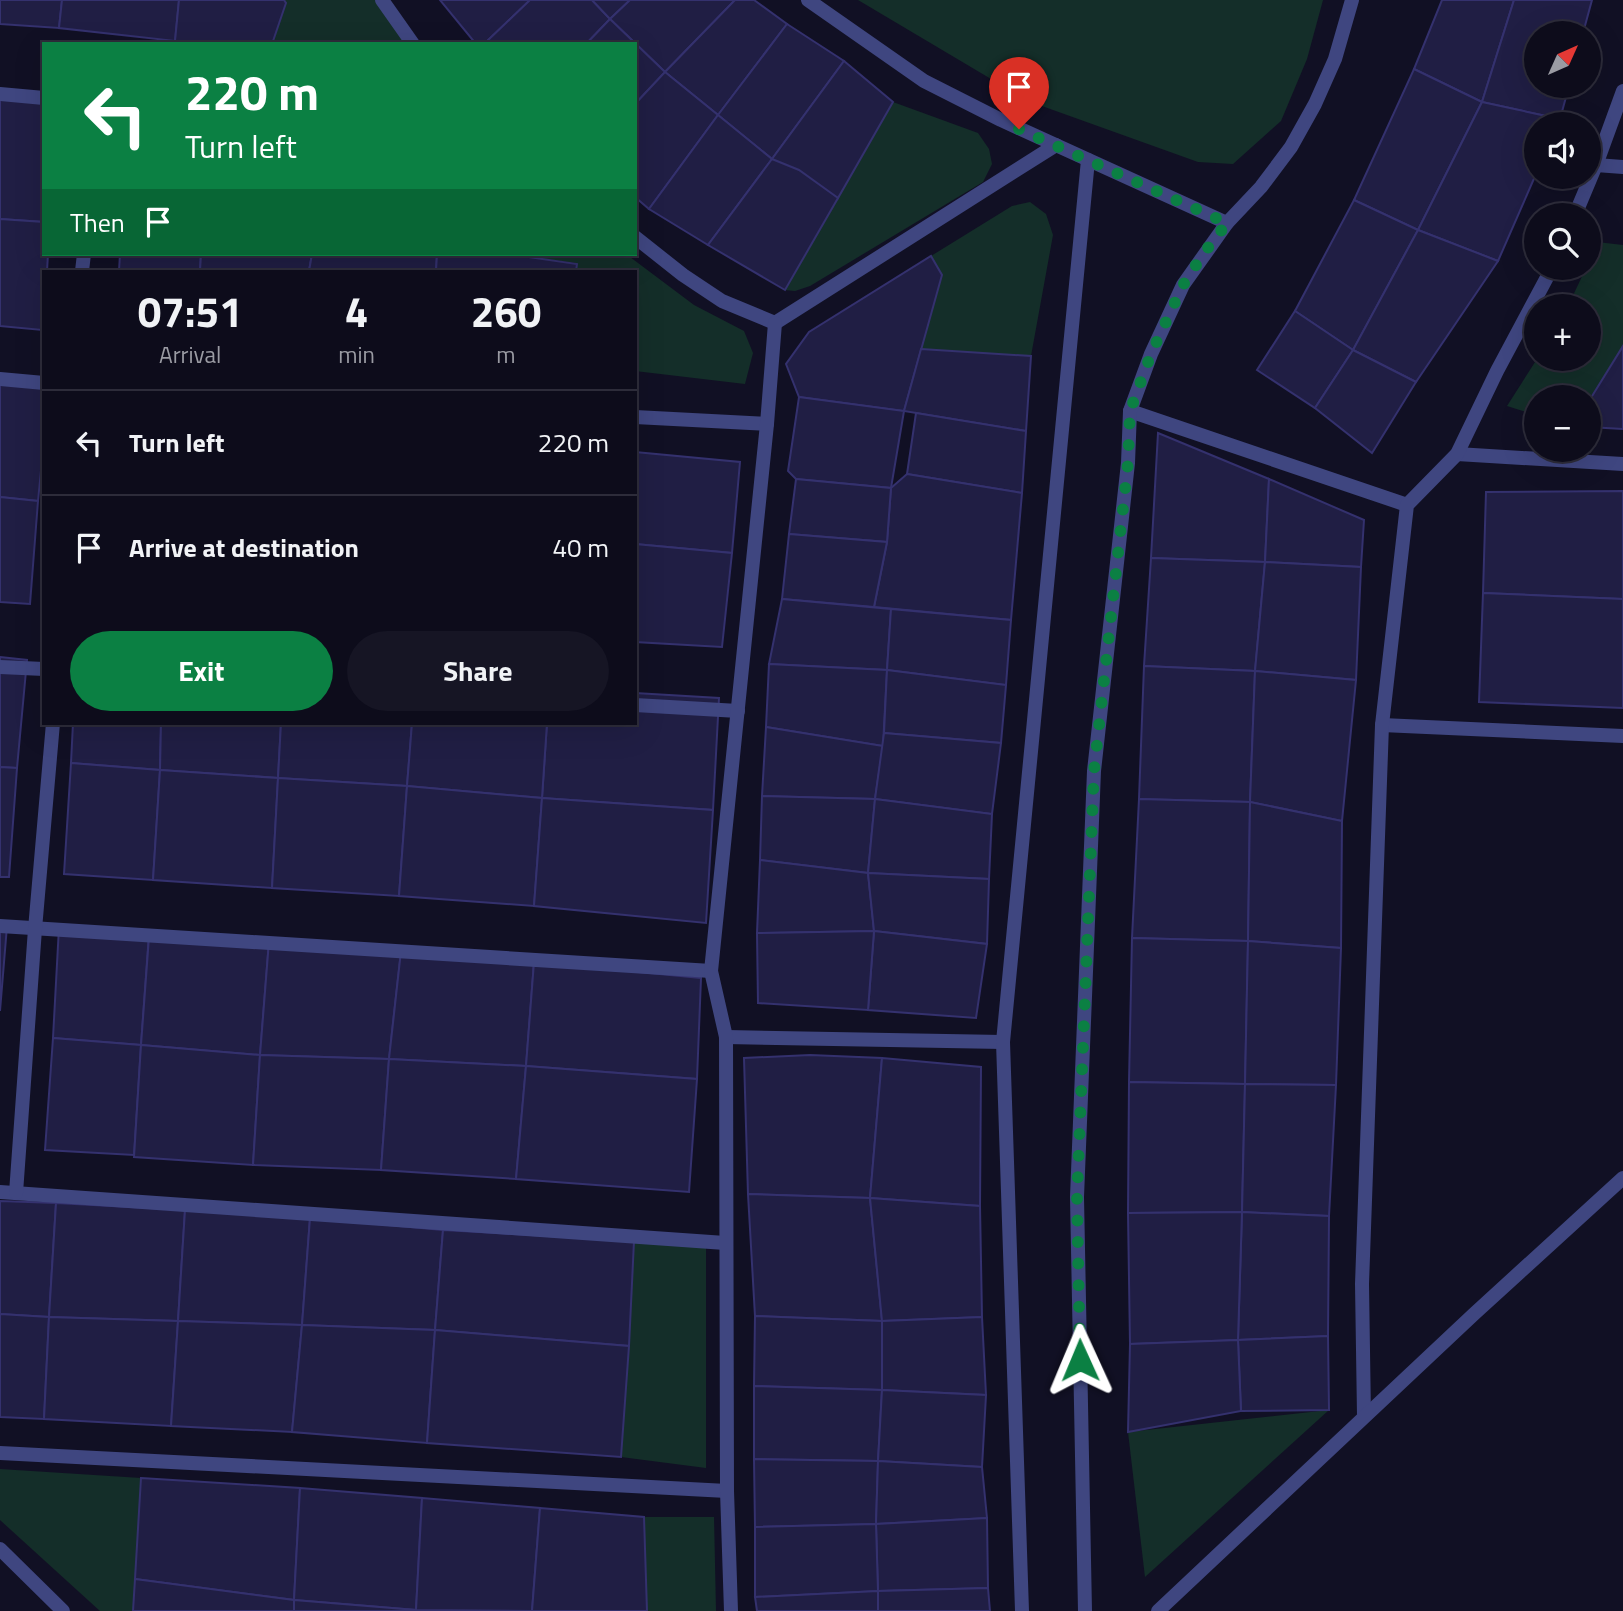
<!DOCTYPE html>
<html lang="en">
<head>
<meta charset="utf-8">
<style>
	body { margin:0; font-family:"Titillium Web",sans-serif; background:#161524; color:#f1f3f6; height:100vh; display:flex; flex-direction:column; font-size:26px; white-space:nowrap }
	* { box-sizing:border-box; margin:0 }
	p { font-size:23px; color:#9a9ba3 }
	.icon { flex:none; width:38px; height:38px; fill:none; stroke:currentColor; stroke-width:2; stroke-linecap:round; stroke-linejoin:round }
	.map { position:relative; flex:1; overflow:hidden }
	.sheet { position:absolute; left:42px; top:270px; width:595px; height:455px; display:flex; flex-direction:column; background:#0d0c1b; border-radius:0px; box-shadow:0 7px 28px #0002,0 0 0 2px #2d2c3a }
	.sheet>* { flex:none }
	.guide { position:absolute; left:42px; top:42px; width:595px; height:214px; border-radius:0px; box-shadow:0 7px 28px #0002,0 0 0 2px #2d2c3a; background:#0b8043; color:#fff; overflow:hidden }
	.needle { width:46px; rotate:45deg }
	.buttons { position:absolute; left:1524px; top:21px; display:grid; gap:14px }
	.buttons a { display:grid; place-items:center; width:77px; height:77px; border-radius:50%; background:#0d0c1b; box-shadow:0 7px 28px #0002,0 0 0 2px #2d2c3a; font-size:35px }
	.pin { position:absolute; display:grid; place-items:center; width:60px; height:60px; color:#fff; margin:-72px -30px; border-radius:50% 50% 50% 0; rotate:-45deg; box-shadow:0 0 7px #0007 }
	.pin .icon { rotate:45deg }
	.me { position:absolute; width:77px; margin:-38px; rotate:359deg; stroke-linejoin:round; filter:drop-shadow(0 0 5px #0008) }
	.turn { display:flex; align-items:center; gap:24px; height:147px; padding:0 28px; font-size:32px }
	.turn .icon { width:91px; height:91px; stroke-width:2.5 }
	.turn b { display:block; font-size:49px; line-height:60px }
	.then { display:flex; align-items:center; height:66px; padding:0 28px; background:#0003; gap:14px; font-size:26px }
	.eta { display:flex; justify-content:space-evenly; align-items:center; height:119px; text-align:center }
	.eta b { font-size:42px; font-weight:700; line-height:49px }
	.button { display:flex; gap:14px; margin-top:auto; padding:14px 28px }
	.button a { flex:1; height:80px; border-radius:42px; background:#0b8043; color:#fff; font-size:28px; font-weight:700; line-height:80px; text-align:center }
	.button a+a { background:#161524; color:#f1f3f6 }
	ul { padding:0; list-style:none }
	li { display:flex; align-items:center; gap:21px; height:105px; padding:0 28px; border-top:2px solid #2d2c3a }
	li div { flex:1 }
	li b { display:block; font-size:26px }
	li em { font-style:normal }
	.map>svg:first-child { display:block }
	.green { fill:#142e29 }
	.building { fill:#201e44; stroke:#34316e; stroke-width:2 }
	.lines { fill:none; stroke-linecap:round; stroke-linejoin:round }
	.minor { stroke:#3f4680; stroke-width:14 }
	.tertiary { stroke:#3f4680; stroke-width:14 }
	.route { stroke:#0b8043; stroke-width:12; stroke-dasharray:0 21.6 }
</style>
</head>
<body>
<div class="map">
<svg width="1623" height="1611" viewBox="0 0 1623 1611">
	<rect width="100%" height="100%" fill="#111024"/>
	<g class="green">
		<polygon points="284,0 382,0 406,44 272,44 286,3"/>
		<polygon points="858,0 1323,0 1307,59 1281,121 1233,164 1198,162 1028,101"/>
		<polygon points="893,102 978,133 989,149 992,164 983,182 810,286 795,291 785,290"/>
		<polygon points="1030,202 1046,214 1053,235 1031,356 921,349 942,275 931,256 1012,206"/>
		<polygon points="1597,242 1623,245 1623,346 1589,401 1589,397 1536,397 1536,415 1507,406 1537,359 1589,359 1589,306 1568,306 1586,268 1589,268 1589,260"/>
		<polygon points="508,254 626,254 694,305 744,331 753,353 745,384 635,371 635,271 576,271 576,263"/>
		<polygon points="634,1241 706,1244 706,1468 621,1457 629,1346"/>
		<polygon points="1329,1410 1145,1577 1128,1432"/>
		<polygon points="0,1469 141,1478 133,1611 100,1611 0,1520"/>
		<polygon points="644,1517 714,1517 716,1611 647,1611"/>
	</g>
	<g class="building">
		<polygon points="0,0 62,0 59,28 0,24"/>
		<polygon points="62,0 179,0 175,41 59,28"/>
		<polygon points="179,0 284,0 286,3 272,44 242,44 175,41"/>
		<polygon points="440,0 530,0 484,44 476,44"/>
		<polygon points="530,0 592,0 610,19 586,44 484,44"/>
		<polygon points="592,0 630,0 610,19"/>
		<polygon points="630,0 735,0 665,72 610,19"/>
		<polygon points="735,0 754,0 787,24 718,115 665,72"/>
		<polygon points="1442,0 1514,0 1482,102 1414,69"/>
		<polygon points="1514,0 1592,0 1583,33 1536,33 1536,86 1569,86 1560,119 1482,102"/>
		<polygon points="610,19 665,72 635,104 635,44 586,44"/>
		<polygon points="787,24 844,61 772,159 718,115"/>
		<polygon points="844,61 893,102 838,198 772,159"/>
		<polygon points="1414,69 1482,102 1418,230 1354,200"/>
		<polygon points="665,72 718,115 649,209 635,197 635,104"/>
		<polygon points="0,93 44,100 44,222 0,219"/>
		<polygon points="1482,102 1560,119 1558,124 1536,124 1536,174 1498,261 1418,230"/>
		<polygon points="718,115 772,159 708,245 649,209"/>
		<polygon points="772,159 799,170 838,198 785,290 708,245"/>
		<polygon points="1354,200 1418,230 1353,350 1295,311"/>
		<polygon points="0,219 44,222 44,254 48,254 47,271 44,271 42,330 0,326"/>
		<polygon points="1418,230 1498,261 1416,382 1353,350"/>
		<polygon points="120,254 201,254 200,271 119,271"/>
		<polygon points="201,254 312,254 309,271 200,271"/>
		<polygon points="312,254 437,254 436,271 309,271"/>
		<polygon points="437,254 508,254 577,264 576,271 436,271"/>
		<polygon points="931,256 942,275 904,411 799,397 786,364 809,332"/>
		<polygon points="1295,311 1353,350 1315,408 1257,370"/>
		<polygon points="1623,346 1623,429 1589,427 1589,401"/>
		<polygon points="921,349 1031,356 1026,431 904,411"/>
		<polygon points="1353,350 1416,382 1372,453 1315,408"/>
		<polygon points="0,379 44,382 44,440 38,501 0,497"/>
		<polygon points="799,397 904,411 891,488 796,479 788,471"/>
		<polygon points="916,413 1026,431 1022,493 907,474"/>
		<polygon points="1158,433 1269,479 1265,562 1151,558"/>
		<polygon points="635,452 740,462 732,553 635,544"/>
		<polygon points="907,474 1022,493 1011,620 874,607 887,542 891,488"/>
		<polygon points="796,479 891,488 887,542 789,534"/>
		<polygon points="1269,479 1364,520 1361,567 1265,562"/>
		<polygon points="1623,491 1623,599 1483,593 1486,492"/>
		<polygon points="0,497 38,501 30,604 0,602"/>
		<polygon points="789,534 887,542 874,607 782,599"/>
		<polygon points="635,544 732,553 722,647 635,642"/>
		<polygon points="1151,558 1265,562 1255,671 1144,666"/>
		<polygon points="1265,562 1361,567 1356,680 1255,671"/>
		<polygon points="1483,593 1623,599 1623,708 1479,702"/>
		<polygon points="782,599 891,609 887,670 769,664"/>
		<polygon points="891,609 1011,620 1006,685 887,670"/>
		<polygon points="0,657 27,660 17,768 0,767"/>
		<polygon points="769,664 887,670 883,746 766,727"/>
		<polygon points="1144,666 1255,671 1250,802 1139,799"/>
		<polygon points="887,670 1006,685 1001,743 884,733"/>
		<polygon points="1255,671 1356,680 1342,821 1250,802"/>
		<polygon points="635,693 719,698 713,810 542,798 547,723 635,723"/>
		<polygon points="73,723 161,723 160,770 71,763"/>
		<polygon points="161,723 281,723 278,778 160,770"/>
		<polygon points="281,723 412,723 407,786 278,778"/>
		<polygon points="412,723 547,723 542,798 407,786"/>
		<polygon points="766,727 883,746 875,799 762,796"/>
		<polygon points="884,733 1001,743 992,814 875,799"/>
		<polygon points="71,763 160,770 153,880 64,874"/>
		<polygon points="0,767 17,768 9,877 0,877"/>
		<polygon points="160,770 278,778 272,888 153,880"/>
		<polygon points="278,778 407,786 399,896 272,888"/>
		<polygon points="407,786 542,798 534,906 399,896"/>
		<polygon points="762,796 875,799 868,873 760,860"/>
		<polygon points="542,798 713,810 706,923 534,906"/>
		<polygon points="875,799 992,814 989,879 868,873"/>
		<polygon points="1139,799 1250,802 1248,941 1132,938"/>
		<polygon points="1250,802 1342,821 1341,948 1248,941"/>
		<polygon points="760,860 868,873 874,931 757,933"/>
		<polygon points="868,873 989,879 987,944 874,931"/>
		<polygon points="0,926 7,926 0,1011"/>
		<polygon points="59,927 149,934 141,1045 53,1038"/>
		<polygon points="874,931 987,944 976,1018 868,1010"/>
		<polygon points="874,931 868,1010 758,1003 757,933"/>
		<polygon points="149,937 269,941 260,1055 141,1045"/>
		<polygon points="1132,938 1248,941 1245,1084 1129,1082"/>
		<polygon points="269,941 401,951 389,1059 260,1055"/>
		<polygon points="1248,941 1341,948 1336,1085 1245,1084"/>
		<polygon points="401,951 534,962 526,1066 389,1059"/>
		<polygon points="534,962 701,978 697,1079 526,1066"/>
		<polygon points="53,1038 141,1045 134,1155 45,1150"/>
		<polygon points="141,1045 260,1055 253,1165 134,1157"/>
		<polygon points="260,1055 389,1059 381,1170 253,1165"/>
		<polygon points="810,1055 882,1058 870,1198 748,1194 744,1058"/>
		<polygon points="882,1058 981,1067 980,1206 870,1198"/>
		<polygon points="389,1059 526,1066 516,1179 381,1170"/>
		<polygon points="526,1066 697,1079 689,1192 516,1179"/>
		<polygon points="1129,1082 1245,1084 1242,1212 1128,1213"/>
		<polygon points="1245,1084 1336,1085 1329,1216 1242,1212"/>
		<polygon points="748,1194 870,1198 882,1321 755,1316"/>
		<polygon points="870,1198 980,1206 982,1317 882,1321"/>
		<polygon points="0,1201 56,1203 49,1317 0,1314"/>
		<polygon points="56,1203 185,1210 178,1321 49,1317"/>
		<polygon points="185,1210 310,1218 302,1325 178,1321"/>
		<polygon points="1242,1212 1329,1216 1328,1336 1238,1340"/>
		<polygon points="1242,1212 1238,1340 1130,1344 1128,1213"/>
		<polygon points="310,1218 443,1230 435,1330 302,1325"/>
		<polygon points="443,1230 634,1241 629,1346 435,1330"/>
		<polygon points="0,1314 49,1317 44,1419 0,1417"/>
		<polygon points="755,1316 882,1321 882,1390 754,1386"/>
		<polygon points="49,1317 178,1321 171,1426 44,1419"/>
		<polygon points="982,1317 986,1395 882,1390 882,1321"/>
		<polygon points="178,1321 302,1325 292,1432 171,1426"/>
		<polygon points="302,1325 435,1330 427,1443 292,1432"/>
		<polygon points="435,1330 629,1346 621,1457 427,1443"/>
		<polygon points="1328,1336 1329,1410 1241,1411 1238,1340"/>
		<polygon points="1238,1340 1241,1411 1128,1432 1130,1344"/>
		<polygon points="754,1386 882,1390 878,1461 754,1459"/>
		<polygon points="882,1390 986,1395 982,1467 878,1461"/>
		<polygon points="754,1459 878,1461 876,1524 755,1527"/>
		<polygon points="878,1461 982,1467 987,1518 876,1524"/>
		<polygon points="141,1478 300,1488 294,1600 135,1579"/>
		<polygon points="300,1488 422,1498 416,1610 294,1600"/>
		<polygon points="422,1498 540,1508 532,1611 416,1610"/>
		<polygon points="540,1508 644,1517 647,1611 532,1611"/>
		<polygon points="987,1518 988,1588 878,1591 876,1524"/>
		<polygon points="876,1524 878,1591 755,1597 755,1527"/>
		<polygon points="135,1579 294,1600 294,1611 133,1611"/>
		<polygon points="988,1588 990,1611 878,1611 878,1591"/>
		<polygon points="878,1591 878,1611 757,1611 755,1597"/>
		<polygon points="294,1600 416,1610 416,1611 294,1611"/>
	</g>
	<g class="lines">
		<g class="minor">
			<polyline points="382,0 413,44"/>
			<polyline points="808,0 924,81 1001,120 1227,223"/>
			<polyline points="0,94 44,98"/>
			<polyline points="1596,165 1623,167"/>
			<polyline points="1575,215 1596,165 1623,91"/>
			<polyline points="635,237 683,275 722,301 775,323"/>
			<polyline points="82,271 84,254"/>
			<polyline points="775,323 1056,145"/>
			<polyline points="0,379 44,383"/>
			<polyline points="1130,411 1407,505"/>
			<polyline points="635,417 767,424"/>
			<polyline points="1457,454 1623,464"/>
			<polyline points="0,667 44,669"/>
			<polyline points="635,705 738,711"/>
			<polyline points="1382,725 1623,736"/>
			<polyline points="0,926 711,971"/>
			<polyline points="726,1037 1003,1042"/>
			<polyline points="0,1192 725,1243"/>
			<polyline points="16,1193 35,929 53,723"/>
			<polyline points="1364,1416 1362,1284 1382,725 1407,505 1457,454 1497,371 1552,268"/>
			<polyline points="0,1453 727,1491"/>
			<polyline points="0,1549 63,1611"/>
			<polyline points="731,1611 727,1491 726,1037 711,971 767,424 775,323"/>
			<polyline points="1158,1611 1474,1314 1623,1178"/>
		</g>
		<g class="tertiary">
			<polyline points="1022,1611 1003,1042 1088,160"/>
			<polyline points="1085,1611 1077,1197 1094,771 1128,463 1130,411 1151,354 1183,285 1227,223 1261,187 1291,147 1315,104 1335,59 1352,0"/>
		</g>
	</g>
	<g class="lines">
		<polyline class="route" points="1019,129 1227,223 1204,253 1183,285 1151,354 1130,411 1128,463 1094,771 1077,1197 1080,1360"/>
	</g>
</svg>
<div class="buttons">
<a><svg class="needle" viewBox="-14 -14 28 28"><path d="M0-13l5 13h-10z" fill="#e53935"/><path d="M0 13l5-13h-10z" fill="#9a9ba3"/></svg></a>
<a><svg class="icon" aria-label="sound" viewBox="0 0 24 24"><path d="M4 9h4l5-4v14l-5-4H4zM17 9q2 3 0 6"/></svg></a>
<a><svg class="icon" aria-label="search" viewBox="0 0 24 24"><circle cx="10" cy="10" r="6"/><path d="M15 15l6 6"/></svg></a>
<a>+</a>
<a>−</a>
</div>
<div class="pin" style="left:1019px;top:129px;background:#d93025"><svg class="icon" aria-label="arrive" viewBox="0 0 24 24"><path d="M6 21V4h12l-3 4 3 4H6"/></svg></div>
<svg class="me" style="left:1080px;top:1360px" viewBox="-20 -20 40 40"><path d="M0-17L14 15 0 8-14 15z" fill="#0b8043" stroke="#fff" stroke-width="4"/></svg>
<div class="guide">
<div class="turn"><svg class="icon" aria-label="left" viewBox="0 0 24 24"><path d="M17 20v-9H6M10 6l-5 5 5 5"/></svg><div><b>220 m</b>Turn left</div></div>
<div class="then">Then<svg class="icon" aria-label="arrive" viewBox="0 0 24 24"><path d="M6 21V4h12l-3 4 3 4H6"/></svg></div>
</div>
<section class="sheet">
<div class="eta">
<div><b>07:51</b><p>Arrival</p></div>
<div><b>4</b><p>min</p></div>
<div><b>260</b><p>m</p></div>
</div>
<ul>
<li><svg class="icon" aria-label="left" viewBox="0 0 24 24"><path d="M17 20v-9H6M10 6l-5 5 5 5"/></svg><div><b>Turn left</b></div><em>220 m</em></li>
<li><svg class="icon" aria-label="arrive" viewBox="0 0 24 24"><path d="M6 21V4h12l-3 4 3 4H6"/></svg><div><b>Arrive at destination</b></div><em>40 m</em></li>
</ul>
<div class="button"><a>Exit</a><a>Share</a></div>
</section>
</div>
</body>
</html>
